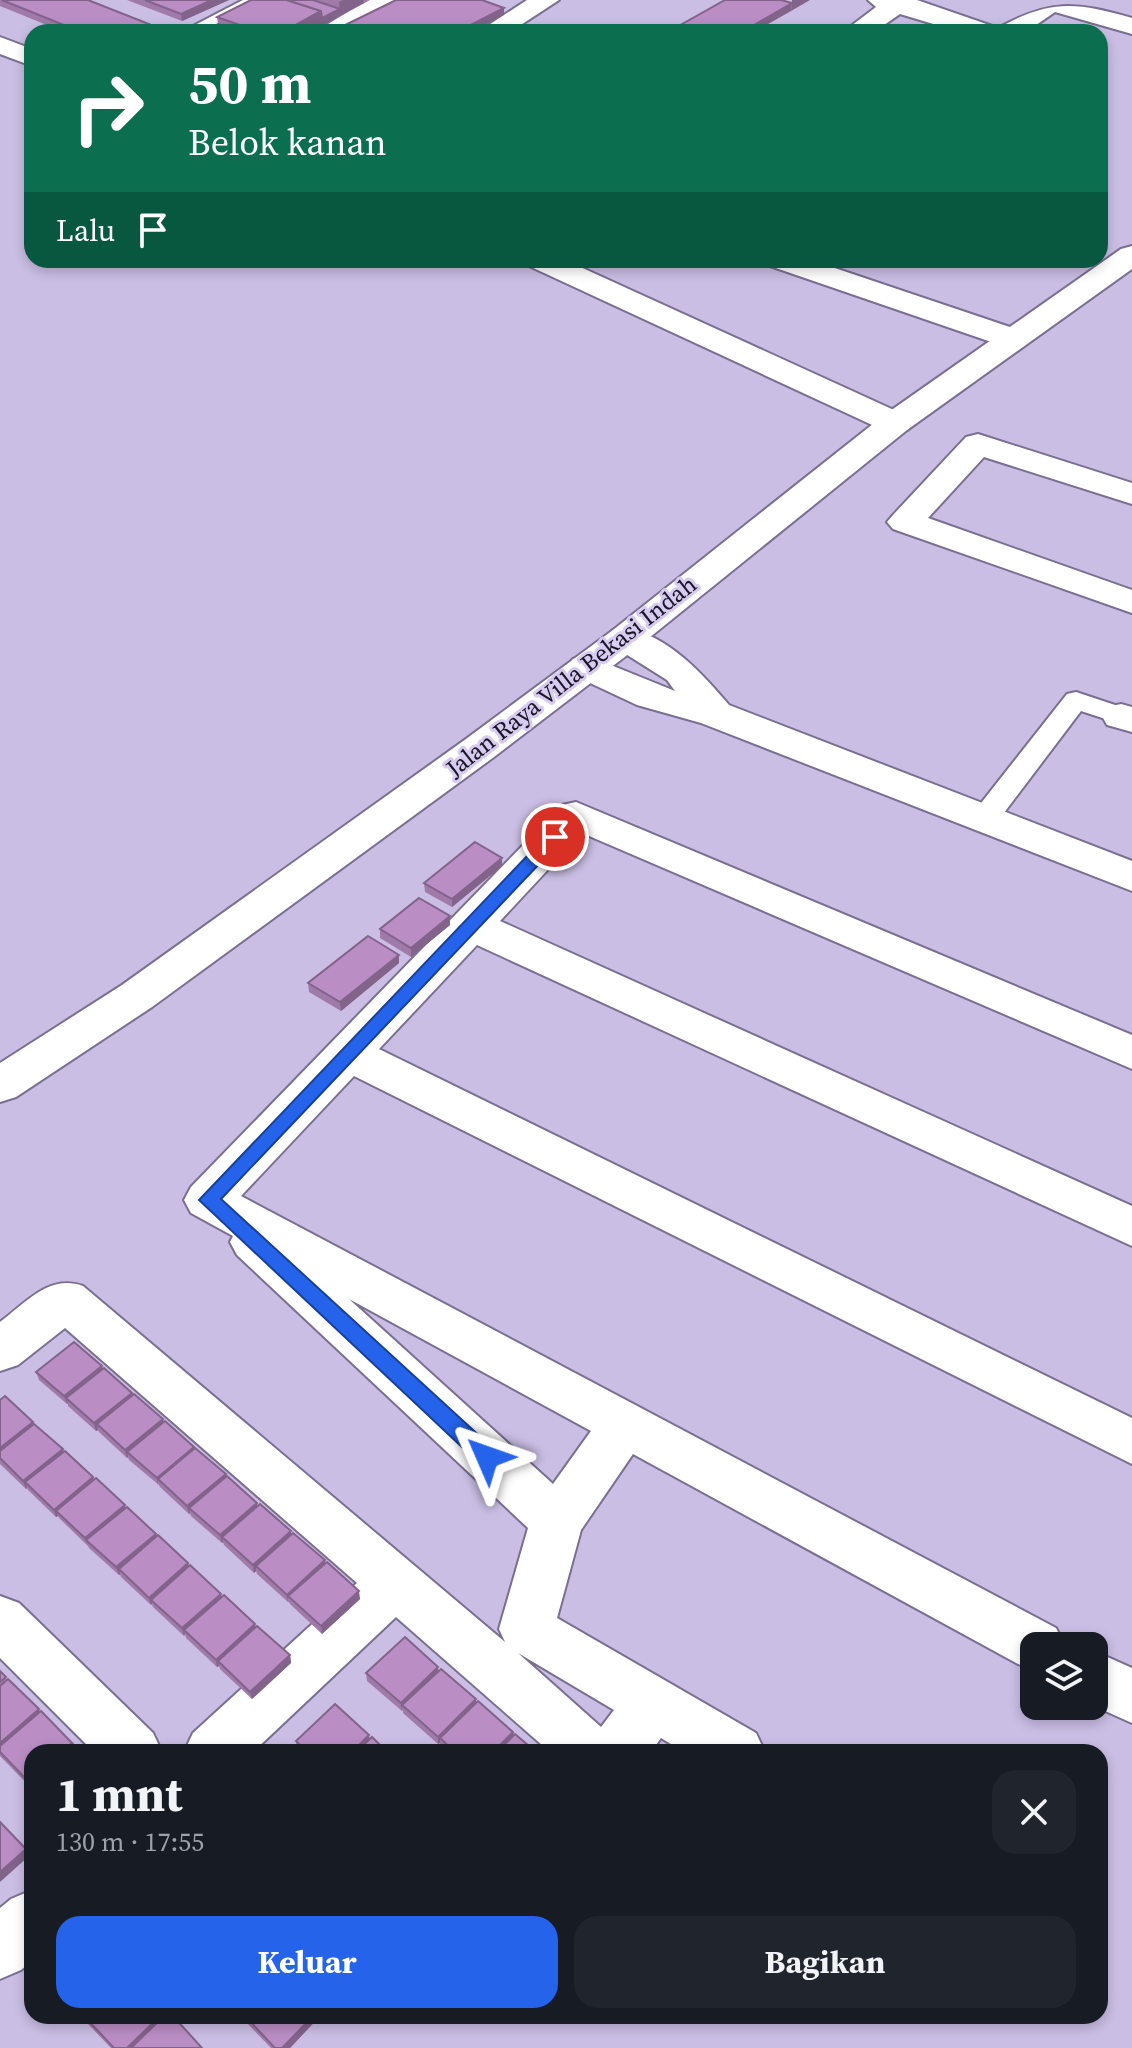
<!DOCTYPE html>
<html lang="id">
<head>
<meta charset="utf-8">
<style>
	body { margin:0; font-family:"Source Serif 4",serif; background:#20242c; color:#f1f3f6; height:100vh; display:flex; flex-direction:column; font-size:30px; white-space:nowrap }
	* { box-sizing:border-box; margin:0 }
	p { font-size:26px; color:#9ea1a6 }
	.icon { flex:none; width:44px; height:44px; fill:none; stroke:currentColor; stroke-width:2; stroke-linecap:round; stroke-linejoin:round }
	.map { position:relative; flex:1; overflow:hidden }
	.drawer { position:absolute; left:24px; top:1744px; width:1084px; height:280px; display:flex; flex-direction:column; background:#171b24; border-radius:24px; box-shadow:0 4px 12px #0003 }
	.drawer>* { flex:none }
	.guide { position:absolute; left:24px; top:24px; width:1084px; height:244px; border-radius:24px; box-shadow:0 4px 12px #0003; background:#0b6e4f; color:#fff; overflow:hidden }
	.fabs { position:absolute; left:1020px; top:1632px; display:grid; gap:16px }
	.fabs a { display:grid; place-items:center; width:88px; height:88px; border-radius:16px; background:#171b24; box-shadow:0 4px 12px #0003; font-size:40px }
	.pin { position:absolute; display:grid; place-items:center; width:68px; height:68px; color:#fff; margin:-34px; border:4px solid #fff; border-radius:50%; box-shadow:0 2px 8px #0007 }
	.me { position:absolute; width:88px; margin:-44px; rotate:313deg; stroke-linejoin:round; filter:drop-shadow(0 0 6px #0008) }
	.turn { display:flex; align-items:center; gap:28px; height:168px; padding:0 32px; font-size:36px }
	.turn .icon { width:104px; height:104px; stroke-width:2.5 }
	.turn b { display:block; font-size:56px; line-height:68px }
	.then { display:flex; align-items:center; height:76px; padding:0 32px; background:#0003; gap:16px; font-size:30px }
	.round { display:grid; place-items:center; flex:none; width:84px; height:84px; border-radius:24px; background:#20242c }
	.headline { display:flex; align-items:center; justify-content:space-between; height:136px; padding:0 32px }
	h1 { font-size:48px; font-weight:700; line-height:60px }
	.action { display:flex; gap:16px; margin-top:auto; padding:16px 32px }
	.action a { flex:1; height:92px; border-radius:24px; background:#2563eb; color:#fff; font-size:32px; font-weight:700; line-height:92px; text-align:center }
	.action a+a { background:#20242c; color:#f1f3f6 }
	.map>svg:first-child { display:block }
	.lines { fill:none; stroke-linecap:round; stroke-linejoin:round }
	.lane-casing { stroke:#7a6f91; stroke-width:4 }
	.street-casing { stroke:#7a6f91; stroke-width:4 }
	.secondary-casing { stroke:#7a6f91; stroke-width:4 }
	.lane { fill:#fff; fill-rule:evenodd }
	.street { fill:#fff; fill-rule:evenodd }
	.secondary { fill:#fff; fill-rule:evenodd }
	.wall { fill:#a07aa9 }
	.shaded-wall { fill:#82638a }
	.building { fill:#ba8ec5; stroke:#82638a; stroke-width:2 }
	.route { fill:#2563eb; stroke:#184099; stroke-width:2 }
	.labels { text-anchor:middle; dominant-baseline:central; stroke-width:6; stroke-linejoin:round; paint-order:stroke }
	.street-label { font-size:24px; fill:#191522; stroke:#d7cbf1 }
</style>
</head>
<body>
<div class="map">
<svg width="1132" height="2048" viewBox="0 0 1132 2048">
	<rect width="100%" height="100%" fill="#cabee4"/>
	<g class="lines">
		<g class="lane-casing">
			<polygon id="lane" points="1076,692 1130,710 1132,719 1121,724 1081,711 994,826 974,826 970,819 974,812 1067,694"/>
		</g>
		<g class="street-casing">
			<g id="street">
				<polygon points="243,0 276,0 222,32 189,32 193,26"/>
				<polygon points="367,0 399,0 347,32 315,32"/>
				<polygon points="527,0 559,0 510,32 478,32"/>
				<path d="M868 0H917L998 28C1049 0 1074 1 1132 18V34L1055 12 1026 32H960L900 14 874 32H843L876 7Z"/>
				<polygon points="0,37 32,49 32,66 0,54"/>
				<polygon points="525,260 565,260 907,416 912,423 907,430 895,433 883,430 529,266"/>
				<polygon points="766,260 811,260 1022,331 1027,338 1022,345 1000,345 770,266"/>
				<polygon points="978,434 1132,483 1132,504 984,457 928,518 1132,590 1132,613 893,529 887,522 893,515 966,437"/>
				<path d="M626 627C670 638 701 672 729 705L1132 861V891L701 723 637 705 573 675 567 667 573 659 586 655 675 691 667 680 613 646 607 638 613 630Z"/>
				<polygon points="1121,704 1132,707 1132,732 1107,725 1102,716 1107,707"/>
				<path d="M576 802 1132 1035V1069L582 833 500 921 1132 1206V1246L477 945 379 1049 1132 1418V1464L354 1076 241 1196 1056 1628 1065 1646H1034V1670L1018 1664 633 1454 581 1530 557 1618 756 1733 765 1752H684L661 1738 651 1752H550L396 1617 253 1752H184L193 1733 357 1583 65 1328 18 1365 0 1371V1322C27 1302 49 1274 83 1286L505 1642 499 1629 528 1528 237 1255 230 1242 233 1236 191 1213 184 1200 191 1187 562 805ZM349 1299 591 1431 553 1484ZM518 1653 614 1710 601 1727Z"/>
				<polygon points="0,1596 19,1603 153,1733 162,1752 94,1752 0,1658"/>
				<polygon points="1094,1651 1132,1668 1132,1723 1094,1706"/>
				<polygon points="32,1890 32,1961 21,1970 0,1979 0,1908 11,1899"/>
			</g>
		</g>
		<g class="secondary-casing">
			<polygon id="secondary" points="1132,246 1132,269 907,430 639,646 494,757 152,1007 16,1097 0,1102 0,1063 122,985 466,739 613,630 883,416 1121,249"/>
		</g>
		<use href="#lane" class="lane"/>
		<use href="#street" class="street"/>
		<use href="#secondary" class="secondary"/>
	</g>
	<g class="wall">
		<polygon points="0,0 88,0 169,32 64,32 0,6"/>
		<polygon points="127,0 229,0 182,21"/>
		<polygon points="251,0 370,0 311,32 189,32 205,31 218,24 217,17"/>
		<polygon points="502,858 502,866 452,907 425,892 424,883"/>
		<polygon points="450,925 411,957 380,938 380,929"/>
		<polygon points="399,955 399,963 341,1011 309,992 308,983"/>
		<polygon points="102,1366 103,1369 132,1393 133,1395 194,1449 226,1474 226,1476 258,1506 291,1535 325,1560 325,1564 360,1599 322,1634 290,1604 289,1602 288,1602 257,1574 256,1571 254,1573 224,1545 223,1542 222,1543 191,1516 190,1513 189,1514 160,1487 159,1485 129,1460 128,1457 127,1458 99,1432 98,1430 96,1431 68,1406 68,1403 67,1404 39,1380 36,1372"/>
		<polygon points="0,1400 34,1424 93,1477 94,1480 188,1563 189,1566 222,1597 256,1628 290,1655 291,1663 252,1699 220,1669 219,1666 217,1667 186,1638 185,1634 184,1636 153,1607 152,1604 151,1605 121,1577 120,1574 119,1575 89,1548 88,1546 59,1518 58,1516 56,1517 28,1490 27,1488 26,1489 0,1464"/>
		<polygon points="0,1671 6,1677 32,1752 32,1789 0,1756"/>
		<polygon points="439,1671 476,1699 476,1703 513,1732 514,1735 536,1752 448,1752 440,1745 440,1743 438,1744 403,1713 403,1710 402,1711 367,1681 366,1673"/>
		<polygon points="370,1739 387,1752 301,1752 297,1749 296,1741"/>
		<polygon points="81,2016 173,2016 202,2048 111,2048 88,2024 86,2020 86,2021"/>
		<polygon points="241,2016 320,2016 290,2048 271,2048 244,2020 243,2016 242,2017"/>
	</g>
	<g class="shaded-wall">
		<polygon points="212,0 229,0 182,21 181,14"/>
		<polygon points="343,0 363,0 364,3 340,16 339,2"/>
		<polygon points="792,0 810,0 791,11"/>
		<polygon points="792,3 791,11 754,32 742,32"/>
		<polygon points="504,8 504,15 471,32 457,32"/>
		<polygon points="340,9 340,16 311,32 283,32 321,11"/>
		<polygon points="502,858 502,866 452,907 452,899"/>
		<polygon points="450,916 450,925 411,957 411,948"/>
		<polygon points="399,955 399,963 341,1011 340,1002"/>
		<polygon points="102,1366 104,1374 66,1398 68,1403 67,1404 64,1396"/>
		<polygon points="132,1393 134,1401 97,1424 98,1430 96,1431 94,1423"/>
		<polygon points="163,1419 165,1427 127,1452 128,1457 127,1458 125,1450"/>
		<polygon points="33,1422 36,1430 0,1458 0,1448"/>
		<polygon points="194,1447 196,1455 158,1479 158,1486 157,1478"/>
		<polygon points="63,1449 65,1457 25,1482 27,1488 26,1489 23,1481"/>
		<polygon points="226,1474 228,1482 189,1508 190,1513 189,1514 187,1506"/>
		<polygon points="93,1477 95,1485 56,1511 58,1516 56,1517 54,1510"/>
		<polygon points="257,1503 259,1511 222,1537 223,1542 222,1543 220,1535"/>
		<polygon points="125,1505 127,1513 86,1540 88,1546 85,1538"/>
		<polygon points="291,1531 292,1539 256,1566 256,1571 254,1573 253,1565"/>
		<polygon points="156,1534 158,1542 119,1569 120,1574 119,1575 116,1567"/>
		<polygon points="325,1560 326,1568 288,1596 288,1602 287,1595"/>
		<polygon points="188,1563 190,1571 151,1600 152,1604 151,1605 149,1598"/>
		<polygon points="359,1591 360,1599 322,1634 321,1626"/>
		<polygon points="221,1594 223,1601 184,1630 185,1634 184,1636 182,1628"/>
		<polygon points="255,1624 257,1632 218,1661 219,1666 217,1667 216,1660"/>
		<polygon points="290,1655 291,1663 252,1699 250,1692"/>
		<polygon points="438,1667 439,1675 402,1705 402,1711 401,1703"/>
		<polygon points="476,1699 476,1707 440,1738 440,1743 438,1744 438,1737"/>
		<polygon points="39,1709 42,1716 0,1752 0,1743"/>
		<polygon points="513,1732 514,1739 500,1752 493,1752"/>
		<polygon points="369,1735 370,1742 360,1752 352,1752"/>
		<polygon points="26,1849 29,1856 0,1882 0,1872"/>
		<polygon points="160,2016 168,2016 136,2048 127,2048"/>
		<polygon points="313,2016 320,2016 290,2048 282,2048"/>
	</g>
	<g class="building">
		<polygon points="2,0 88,0 169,32 81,32"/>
		<polygon points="145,0 212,0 181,14"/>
		<polygon points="251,0 287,0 321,11 283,32 259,32 217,17"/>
		<polygon points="287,0 313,0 340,9 322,18 321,11"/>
		<polygon points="396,0 482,0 504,8 457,32 383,32 380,31 377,32 331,32"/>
		<polygon points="725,0 781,0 792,3 742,32 668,32"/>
		<polygon points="218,24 240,32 205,31"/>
		<polygon points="197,28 208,32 189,32"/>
		<polygon points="475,842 502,858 452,899 424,883"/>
		<polygon points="419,898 450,916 411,948 380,929"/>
		<polygon points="368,936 399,955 340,1002 308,983"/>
		<polygon points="74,1342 102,1366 64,1396 36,1372"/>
		<polygon points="104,1368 132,1393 94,1423 66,1398"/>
		<polygon points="134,1394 163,1419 125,1450 97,1424"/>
		<polygon points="5,1396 33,1422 0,1448 0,1400"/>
		<polygon points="165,1421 194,1447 157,1478 127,1452"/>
		<polygon points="34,1424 63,1449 23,1481 0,1458 0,1451"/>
		<polygon points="195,1448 226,1474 187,1506 158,1479"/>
		<polygon points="65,1451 93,1477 54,1510 25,1482"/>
		<polygon points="227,1476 257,1503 220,1535 189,1508"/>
		<polygon points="96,1478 125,1505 85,1538 56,1511"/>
		<polygon points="260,1504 291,1531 253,1565 222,1537"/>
		<polygon points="127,1507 156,1534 116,1567 86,1540"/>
		<polygon points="293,1533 325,1560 287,1595 256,1566"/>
		<polygon points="158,1535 188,1563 149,1598 119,1569"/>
		<polygon points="327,1562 359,1591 321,1626 288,1596"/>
		<polygon points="190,1565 221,1594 182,1628 151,1600"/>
		<polygon points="224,1595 255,1624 216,1660 184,1630"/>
		<polygon points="257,1626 290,1655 250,1692 218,1661"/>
		<polygon points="405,1637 438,1667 401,1703 366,1673"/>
		<polygon points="441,1669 476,1699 438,1737 402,1705"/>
		<polygon points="0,1671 6,1677 0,1682"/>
		<polygon points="8,1679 39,1709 0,1743 0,1686"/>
		<polygon points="478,1701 513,1732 493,1752 455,1752 440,1738"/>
		<polygon points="335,1704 369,1735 352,1752 307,1752 296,1741"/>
		<polygon points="41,1711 72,1743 61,1752 32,1752 32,1777 28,1781 0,1752 0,1746"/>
		<polygon points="515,1734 536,1752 497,1752"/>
		<polygon points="372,1737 387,1752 356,1752"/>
		<polygon points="73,1744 81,1752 64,1752"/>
		<polygon points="0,1822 26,1849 0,1872"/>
		<polygon points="87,2016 160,2016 127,2048 114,2048 85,2017"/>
		<polygon points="164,2016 173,2016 202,2048 131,2048"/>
		<polygon points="245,2016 313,2016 282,2048 275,2048"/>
	</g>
	<polygon class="route" points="555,831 561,833 561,841 221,1199 495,1450 498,1457 495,1464 480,1464 199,1200 549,833"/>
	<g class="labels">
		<g class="street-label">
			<text transform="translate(571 676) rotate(-38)">Jalan Raya Villa Bekasi Indah</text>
		</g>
	</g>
</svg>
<div class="fabs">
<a><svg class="icon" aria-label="layers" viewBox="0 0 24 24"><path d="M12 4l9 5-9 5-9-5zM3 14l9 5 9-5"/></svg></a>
</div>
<div class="pin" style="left:555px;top:837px;background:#d93025"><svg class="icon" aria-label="arrive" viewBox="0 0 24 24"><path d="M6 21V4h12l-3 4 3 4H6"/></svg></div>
<svg class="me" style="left:487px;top:1457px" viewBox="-20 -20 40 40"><path d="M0-17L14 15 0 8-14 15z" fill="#2563eb" stroke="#fff" stroke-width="4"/></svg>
<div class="guide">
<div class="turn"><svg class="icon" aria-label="right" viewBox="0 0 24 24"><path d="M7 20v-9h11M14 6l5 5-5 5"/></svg><div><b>50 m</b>Belok kanan</div></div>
<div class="then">Lalu<svg class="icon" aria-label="arrive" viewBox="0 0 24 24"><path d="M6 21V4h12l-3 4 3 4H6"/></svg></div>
</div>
<section class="drawer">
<div class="headline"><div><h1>1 mnt</h1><p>130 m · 17:55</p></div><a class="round"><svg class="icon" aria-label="close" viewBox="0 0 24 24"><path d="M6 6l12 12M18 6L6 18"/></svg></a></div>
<div class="action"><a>Keluar</a><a>Bagikan</a></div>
</section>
</div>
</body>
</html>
